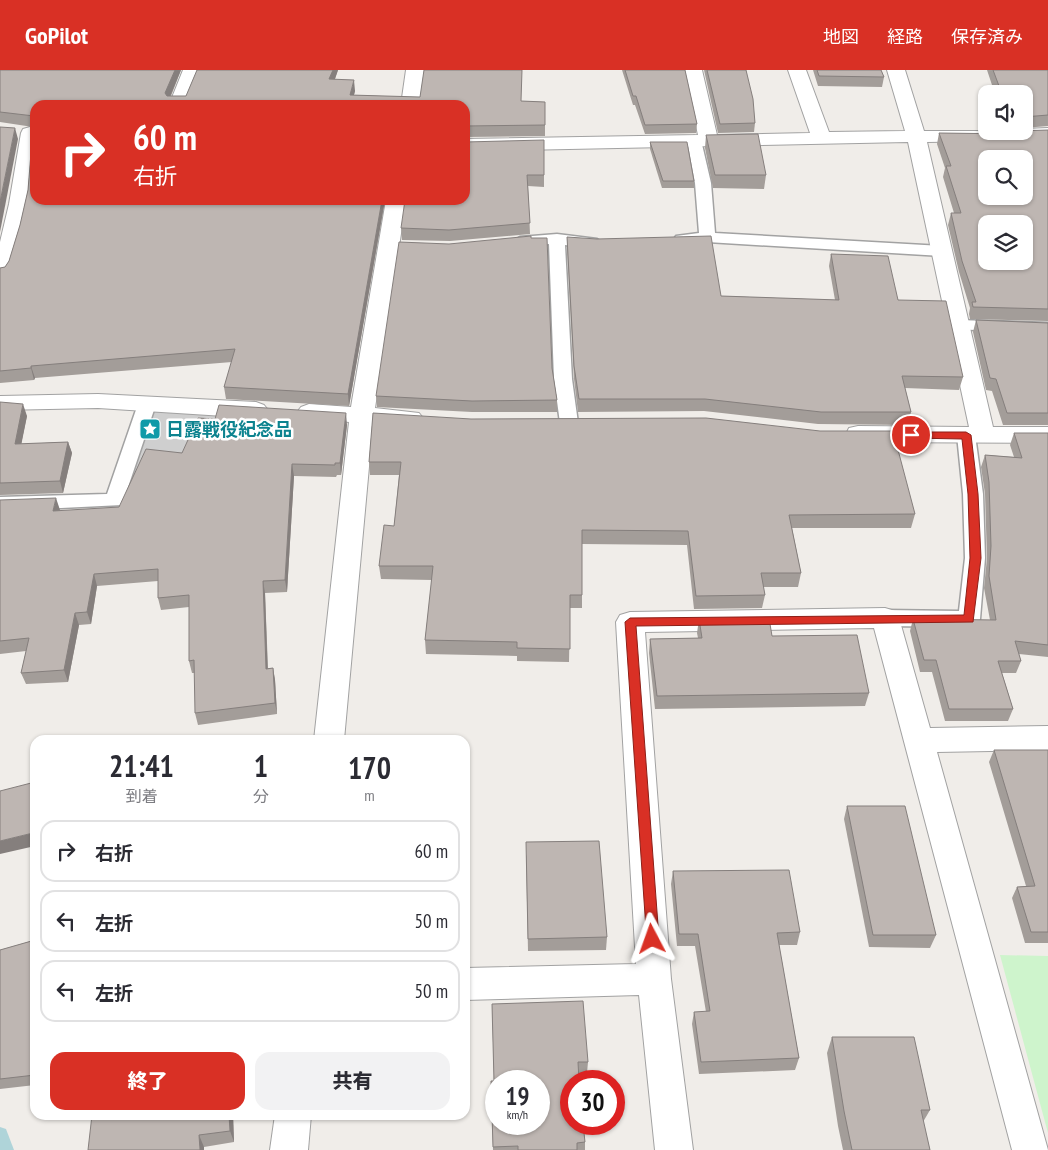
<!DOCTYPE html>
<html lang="ja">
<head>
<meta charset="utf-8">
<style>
	body { margin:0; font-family:"PT Sans Narrow","Noto Sans JP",sans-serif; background:#f2f2f3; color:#2b2b33; height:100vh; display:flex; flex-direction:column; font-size:19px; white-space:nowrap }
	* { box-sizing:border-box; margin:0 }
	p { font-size:16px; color:#7c7c81 }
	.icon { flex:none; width:28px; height:28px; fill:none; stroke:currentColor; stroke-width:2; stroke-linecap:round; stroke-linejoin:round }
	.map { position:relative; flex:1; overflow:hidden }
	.sheet { position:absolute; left:30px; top:665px; width:440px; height:385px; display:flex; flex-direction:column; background:#fff; border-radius:15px; box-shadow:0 1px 4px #0004 }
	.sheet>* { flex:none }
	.guide { position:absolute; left:30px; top:30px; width:440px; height:105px; border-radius:15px; box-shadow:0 1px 4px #0004; background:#d93025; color:#fff; overflow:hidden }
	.buttons { position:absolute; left:978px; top:15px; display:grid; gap:10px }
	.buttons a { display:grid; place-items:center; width:55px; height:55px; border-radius:10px; background:#fff; box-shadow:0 1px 4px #0004; font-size:25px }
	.speed { position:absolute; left:485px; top:1000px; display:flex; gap:10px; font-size:25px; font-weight:700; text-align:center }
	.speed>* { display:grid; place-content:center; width:65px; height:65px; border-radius:50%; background:#fff; box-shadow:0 1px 4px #0004; line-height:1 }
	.speed small { font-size:12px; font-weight:400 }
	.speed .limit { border:8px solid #d22; background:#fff; color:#111 }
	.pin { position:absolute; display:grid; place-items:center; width:42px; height:42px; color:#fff; margin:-21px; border:2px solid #fff; border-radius:50%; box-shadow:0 1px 5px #0007 }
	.me { position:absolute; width:55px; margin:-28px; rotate:356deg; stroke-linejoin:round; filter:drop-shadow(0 0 4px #0008) }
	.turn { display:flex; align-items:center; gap:18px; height:105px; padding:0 20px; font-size:22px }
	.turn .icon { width:65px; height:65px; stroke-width:2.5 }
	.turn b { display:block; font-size:35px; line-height:42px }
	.eta { display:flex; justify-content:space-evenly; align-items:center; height:85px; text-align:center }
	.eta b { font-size:30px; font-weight:800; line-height:35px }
	.button { display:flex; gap:10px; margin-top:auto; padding:10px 20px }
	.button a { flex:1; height:58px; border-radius:15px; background:#d93025; color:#fff; font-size:20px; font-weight:800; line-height:58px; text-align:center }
	.button a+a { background:#f2f2f3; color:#2b2b33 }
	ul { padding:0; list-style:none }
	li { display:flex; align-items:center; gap:15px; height:62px; margin:0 10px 8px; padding:0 10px; border:2px solid #e1e1e2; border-radius:15px }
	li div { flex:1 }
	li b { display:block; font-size:19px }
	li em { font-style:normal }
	header { display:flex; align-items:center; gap:30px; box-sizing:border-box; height:70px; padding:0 25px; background:#d93025; color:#fff }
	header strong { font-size:24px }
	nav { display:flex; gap:28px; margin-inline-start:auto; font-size:18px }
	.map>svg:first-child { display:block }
	.religious { fill:#cfcfcf }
	.park { fill:#cef4cc }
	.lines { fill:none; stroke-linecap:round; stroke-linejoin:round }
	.stream { fill:#afd4d9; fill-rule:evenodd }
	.lane-casing { stroke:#a2a2a2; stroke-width:3 }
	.street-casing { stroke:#a2a2a2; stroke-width:2 }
	.lane { fill:#fff; fill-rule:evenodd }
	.street { fill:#fff; fill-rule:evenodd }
	.wall { fill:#a39d99 }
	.shaded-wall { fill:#857f7d }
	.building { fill:#beb6b2; stroke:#857f7d; fill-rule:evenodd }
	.route { fill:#d93025; stroke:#8d1f18 }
	.labels { text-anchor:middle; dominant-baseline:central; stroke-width:5; stroke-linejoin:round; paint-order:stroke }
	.culture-label { font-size:18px; font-weight:bold; fill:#0d838f; stroke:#fff; text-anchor:start }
</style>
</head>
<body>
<header>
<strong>GoPilot</strong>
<nav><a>地図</a><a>経路</a><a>保存済み</a></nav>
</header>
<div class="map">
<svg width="1048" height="1080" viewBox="0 0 1048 1080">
	<rect width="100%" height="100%" fill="#f0ede9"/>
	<polygon class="religious" points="151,341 234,345 124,428"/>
	<polygon class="park" points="1000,885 1048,886 1048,1063"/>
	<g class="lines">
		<polygon class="stream" points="0,1057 6,1059 14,1080 0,1080"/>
		<g class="lane-casing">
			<g id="lane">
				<polygon points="694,66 701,70 711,113 715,163 942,176 950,181 942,186 707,172 676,172 674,169 676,166 699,163 695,113 687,70"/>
				<polygon points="557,164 597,169 605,174 597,179 565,175 572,309 578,353 576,357 562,357 560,353 554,309 549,174 520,177 512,172 520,167"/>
				<polygon points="958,250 1048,253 1048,263 952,259 949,255 952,251"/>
				<polygon points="147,328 153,330 156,334 122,435 0,441 0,427 107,424 138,334 141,330"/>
				<polygon points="966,359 973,361 975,365 983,424 985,488 980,549 977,555 969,557 885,556 877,554 874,548 877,542 885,540 959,541 965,488 963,424 957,365 959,361"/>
			</g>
		</g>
		<g class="street-casing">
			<g id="street">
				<polygon points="183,0 201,0 187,35 169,35"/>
				<polygon points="406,0 424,0 419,35 401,35"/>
				<polygon points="684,0 702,0 717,65 810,63 788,0 806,0 829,62 905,61 887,0 905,0 924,61 1024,61 1024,59 1048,58 1048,70 927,72 993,357 1048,357 1048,373 858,372 849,370 846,364 849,358 858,356 969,357 908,72 465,81 465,69 698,65"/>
				<path d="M30 57 35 59C35 108 28 155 11 202L8 207 0 208V172L9 134 21 63 23 59Z"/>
				<polygon points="386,130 406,130 375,338 419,343 423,348 419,353 411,356 373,353 344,670 314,670 349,352 301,347 297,342 301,337 309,334 351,337"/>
				<polygon points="98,324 256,332 264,335 268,340 264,345 256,348 98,338 0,340 0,326"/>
				<polygon points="885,538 895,541 899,548 930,658 1048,656 1048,680 937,682 1048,1080 1012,1080 874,558 645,562 671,909 693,1080 655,1080 639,925 465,930 465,898 636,894 616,552 620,545 630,542"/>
				<polygon points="275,1045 311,1045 308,1080 270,1080"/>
			</g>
		</g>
		<use href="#lane" class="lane"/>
		<use href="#street" class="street"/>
	</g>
	<g class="wall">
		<polygon points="0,0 181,0 171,26 186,26 197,0 338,0 335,9 355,21 354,25 545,32 545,66 465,67 465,35 35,35 385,130 349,336 226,329 224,317 232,292 35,308 34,310 0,313 0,198 5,197 9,191 20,155 28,120 33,57 0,52"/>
		<polygon points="622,0 685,0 697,54 696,63 645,64 635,35 633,35"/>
		<polygon points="704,0 746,0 755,53 754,62 718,63"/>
		<polygon points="813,0 881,0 884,7 882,17 818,16"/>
		<polygon points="987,0 1048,0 1048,56 1024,58 1024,24 995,24"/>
		<polygon points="1048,60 1048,251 970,249 969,244 970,238 959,202 948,155 951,143 954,143 943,107 945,98 937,74 939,63 1015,64 1016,61"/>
		<polygon points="706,65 766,105 764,119 713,118 705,78"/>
		<polygon points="544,70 544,117 528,116 530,164 450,171 402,170 401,158"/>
		<polygon points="650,72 694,111 694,118 662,118 650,79"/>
		<polygon points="567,167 721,226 835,230 829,196 831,184 898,230 963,307 959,320 905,318 911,342 908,355 818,354 704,341 578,342 574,309 567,179"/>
		<polygon points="976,250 1048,253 1048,355 1003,355 992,321 986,320 973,262"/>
		<polygon points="552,298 557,330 557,342 472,342 377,337 376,326"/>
		<polygon points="0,332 27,346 21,374 68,372 72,383 63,423 0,425"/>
		<polygon points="373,343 915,444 911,458 792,458 801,503 798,517 763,517 765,525 762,538 694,539 687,475 582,474 582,538 570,538 569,592 517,591 517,586 426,584 425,570 432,510 381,509 379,496 394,456 399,405 370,405 369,392"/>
		<polygon points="215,349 347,355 341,405 337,405 336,407 294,406 287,522 265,523 268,598 273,598 275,610 277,644 198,655 195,643 195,603 192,603 189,591 189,537 161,540 158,528 158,511 97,516 91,554 79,555 68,612 26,614 21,603 26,581 0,584 0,430 60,440 60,441 119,437 182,383"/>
		<polygon points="1014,363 1048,363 1048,587 1019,584 1021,591 1016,603 1002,603 1013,639 1008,651 945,651 932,602 920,602 910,561 913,549 990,550 984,518 987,488 985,424 981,397 985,385 1014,387 1010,375"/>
		<polygon points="699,549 772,566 869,623 865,636 655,639 649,583 650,569 698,568 697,563"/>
		<polygon points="994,680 1048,680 1048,873 1025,873 1012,828 1017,817 1026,816 989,692"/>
		<polygon points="847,736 936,865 930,878 869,877 844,749"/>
		<polygon points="526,785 607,867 606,880 528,881"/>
		<polygon points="673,801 800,862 797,875 779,875 799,988 795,1000 699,1004 692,954 694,942 706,942 695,876 677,876 671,814"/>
		<polygon points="35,870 35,1015 0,1019 0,880"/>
		<polygon points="492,934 588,992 587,1003 579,1003 585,1072 585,1080 493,1080 491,1011 494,1011"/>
		<polygon points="832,967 930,1040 923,1052 930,1080 843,1080 838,1056 827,983"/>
		<polygon points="92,1045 233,1045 234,1072 204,1077"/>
	</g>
	<g class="shaded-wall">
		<polygon points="175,0 181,0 167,34 165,23"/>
		<polygon points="333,0 338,0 331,20 329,9"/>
		<polygon points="354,10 355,21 351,35 350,25"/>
		<polygon points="15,58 18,69 0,162 0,132"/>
		<polygon points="382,130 385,130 349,336 348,324"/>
		<polygon points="31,296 35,308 34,310 31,298"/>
		<polygon points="23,334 27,346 19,386 15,374"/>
		<polygon points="346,343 347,355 341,405 340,393"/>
		<polygon points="68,372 72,383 63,423 60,411"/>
		<polygon points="292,394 294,406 287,522 285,510"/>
		<polygon points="56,428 60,440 57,453 53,441"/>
		<polygon points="94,504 97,516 91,554 87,542"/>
		<polygon points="263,511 265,523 268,610 266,599"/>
		<polygon points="75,543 79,555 68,612 64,600"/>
		<polygon points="273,598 275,610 277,644 275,633"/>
		<polygon points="33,763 35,776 0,784 0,771"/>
		<polygon points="229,1045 233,1045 234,1072 230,1061"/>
		<polygon points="199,1065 204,1077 204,1080 200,1080"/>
	</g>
	<g class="building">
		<polygon points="0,0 175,0 165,23 167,26 186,26 197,0 333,0 329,9 354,10 350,25 420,27 424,0 522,0 521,31 545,32 545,55 465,56 465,35 35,35 35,130 382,130 348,324 224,317 235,279 31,296 31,298 0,301 0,198 5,197 9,191 20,155 28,120 34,46 0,42"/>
		<polygon points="625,0 685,0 697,54 645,55 636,26 633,26"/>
		<polygon points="707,0 746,0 753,29 755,53 720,54"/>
		<polygon points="817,0 881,0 884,7 819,6"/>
		<polygon points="993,0 1048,0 1048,45 1024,47 1024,24 1002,24"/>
		<polygon points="0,57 15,58 0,132"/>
		<path d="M1048 60V239L973 237 972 232H976L962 191 951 143H961L946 96H951L939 63 1017 64 1016 61ZM986 89H1024V126H986ZM986 154H1024V191H986Z"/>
		<polygon points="758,64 766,105 715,105 706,65"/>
		<polygon points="544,70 544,105 527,105 530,153 449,160 401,158 405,130 465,130 465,72"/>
		<polygon points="650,72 687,72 694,111 663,111"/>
		<polygon points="531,166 531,168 547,168 552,298 557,330 472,331 376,326 399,172 449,174"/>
		<polygon points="711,166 721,226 839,230 831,184 888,186 898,230 946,231 963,307 902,306 911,342 821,342 705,329 579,329 574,296 567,167 597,169"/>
		<polygon points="976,250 1048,253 1048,343 1007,343 996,309 990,308"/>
		<polygon points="0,332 23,334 15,374 68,372 60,411 0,413"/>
		<polygon points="219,335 346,343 340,393 335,393 335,395 292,394 285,510 263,511 266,599 273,598 275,633 195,643 194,590 189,591 189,525 158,528 158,499 94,504 87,542 75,543 64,600 21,603 29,568 0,571 0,430 56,428 53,441 119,437 146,379 182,383 198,348 215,349"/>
		<polygon points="373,343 471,349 706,348 820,361 893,361 915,444 789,445 801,503 761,503 765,525 696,526 688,461 582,460 582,525 570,525 570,579 517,578 517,572 425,570 433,496 379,496 384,455 394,456 401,392 369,392"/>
		<polygon points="1014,363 1048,363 1048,575 1015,571 1021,591 998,591 1013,639 949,639 936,590 924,590 913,549 996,550 989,506 991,476 989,412 985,385 1022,388"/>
		<polygon points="769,548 772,566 857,565 869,623 657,626 650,569 702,568 699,549"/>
		<polygon points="994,680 1048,680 1048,862 1031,862 1017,817 1035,816"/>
		<polygon points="35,712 35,800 33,763 0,771 0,721"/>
		<polygon points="847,736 905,736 936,865 873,865"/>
		<polygon points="599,771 607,867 528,869 526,772"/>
		<polygon points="789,800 800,862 777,863 799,988 701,992 694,942 710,941 698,864 679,864 673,801"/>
		<polygon points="35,870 35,1005 0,1009 0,880"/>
		<path d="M583 931 588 992H578L579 1011H571V1054H583L585 1072 577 1073V1080H518V1076L493 1077 491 1011H494L492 934ZM496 1011H539V1054H496Z"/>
		<polygon points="832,967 914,967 930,1040 921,1040 930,1080 852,1080 844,1041"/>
		<polygon points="92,1045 229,1045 230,1061 199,1065 200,1080 88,1080"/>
	</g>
	<polygon class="route" points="907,362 966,362 971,365 978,424 981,488 973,552 636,556 659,869 657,874 652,875 647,874 625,552 630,548 964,545 970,488 968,424 962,369 911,368 907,367"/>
	<defs>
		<g id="sight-square" transform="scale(1.125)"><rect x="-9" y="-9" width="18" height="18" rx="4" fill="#0f9aa8" stroke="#fff"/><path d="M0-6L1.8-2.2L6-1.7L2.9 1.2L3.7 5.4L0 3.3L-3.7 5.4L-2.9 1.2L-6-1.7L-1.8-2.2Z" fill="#fff"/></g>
	</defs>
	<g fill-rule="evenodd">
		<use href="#sight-square" x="150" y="359"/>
	</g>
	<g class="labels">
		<g class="culture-label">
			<text x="166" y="359">日露戦役紀念品</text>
		</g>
	</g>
</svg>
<div class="buttons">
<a><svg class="icon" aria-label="sound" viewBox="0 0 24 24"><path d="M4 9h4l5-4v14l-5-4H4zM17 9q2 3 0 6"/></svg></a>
<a><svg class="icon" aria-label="search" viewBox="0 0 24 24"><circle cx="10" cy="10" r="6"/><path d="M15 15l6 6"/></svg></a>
<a><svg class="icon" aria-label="layers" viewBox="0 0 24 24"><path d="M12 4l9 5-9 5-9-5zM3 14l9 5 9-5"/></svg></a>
</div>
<div class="speed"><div>19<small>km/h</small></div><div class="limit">30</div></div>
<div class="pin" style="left:911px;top:365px;background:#d93025"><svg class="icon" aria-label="arrive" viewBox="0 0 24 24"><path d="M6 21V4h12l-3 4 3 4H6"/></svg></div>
<svg class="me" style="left:652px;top:869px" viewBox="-20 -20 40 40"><path d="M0-17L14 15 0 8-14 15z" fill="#d93025" stroke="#fff" stroke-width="4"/></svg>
<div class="guide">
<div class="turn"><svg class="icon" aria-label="right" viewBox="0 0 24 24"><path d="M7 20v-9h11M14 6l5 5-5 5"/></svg><div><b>60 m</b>右折</div></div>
</div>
<section class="sheet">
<div class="eta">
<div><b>21:41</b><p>到着</p></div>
<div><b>1</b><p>分</p></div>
<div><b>170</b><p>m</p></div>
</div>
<ul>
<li><svg class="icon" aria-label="right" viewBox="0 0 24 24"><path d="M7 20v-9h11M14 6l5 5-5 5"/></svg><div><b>右折</b></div><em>60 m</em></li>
<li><svg class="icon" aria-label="left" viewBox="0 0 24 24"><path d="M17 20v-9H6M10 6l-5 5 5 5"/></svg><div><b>左折</b></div><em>50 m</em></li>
<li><svg class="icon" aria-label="left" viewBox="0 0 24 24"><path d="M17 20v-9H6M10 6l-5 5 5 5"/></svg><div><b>左折</b></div><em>50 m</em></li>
</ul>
<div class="button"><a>終了</a><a>共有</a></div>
</section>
</div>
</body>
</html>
